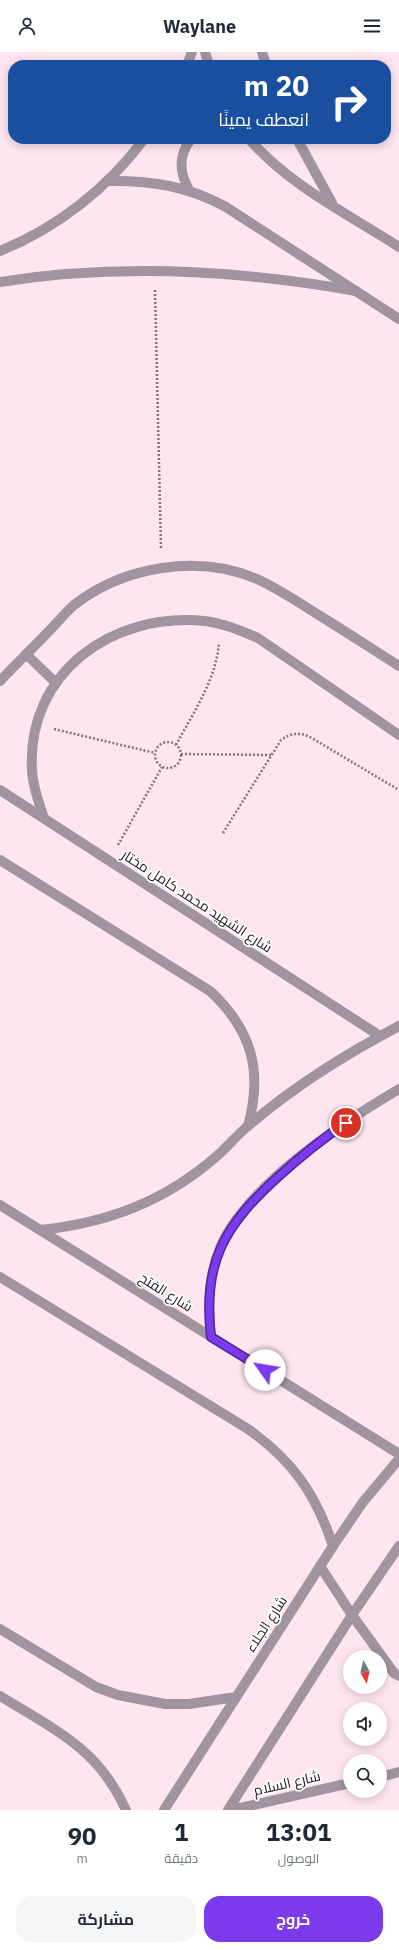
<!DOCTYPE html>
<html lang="ar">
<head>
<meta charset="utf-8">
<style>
	body { margin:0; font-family:"IBM Plex Sans",Cairo,sans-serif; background:#f6f6f7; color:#1f2937; direction:rtl; height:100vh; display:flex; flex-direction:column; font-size:15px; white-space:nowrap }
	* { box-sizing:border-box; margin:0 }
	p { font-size:13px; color:#747a83 }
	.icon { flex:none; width:22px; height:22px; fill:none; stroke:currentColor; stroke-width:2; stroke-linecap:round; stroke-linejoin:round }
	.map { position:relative; height:1758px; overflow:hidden; direction:ltr }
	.side { display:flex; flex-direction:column; background:#fff; flex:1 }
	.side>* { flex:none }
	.top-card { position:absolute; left:8px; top:8px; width:383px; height:84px; border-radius:16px; box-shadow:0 2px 10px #0003; direction:rtl; background:#1a4fa0; color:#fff; overflow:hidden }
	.needle { width:26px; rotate:172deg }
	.controls { position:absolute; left:343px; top:1598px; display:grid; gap:8px }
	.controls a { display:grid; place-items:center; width:44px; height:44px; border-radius:50%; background:#fff; box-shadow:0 2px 10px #0003; font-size:20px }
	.pin { position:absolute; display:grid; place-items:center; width:34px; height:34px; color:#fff; margin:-17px; border:2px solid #fff; border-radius:50%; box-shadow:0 1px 4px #0007 }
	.me { position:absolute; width:44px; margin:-22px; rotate:302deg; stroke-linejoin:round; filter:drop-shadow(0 0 3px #0008) }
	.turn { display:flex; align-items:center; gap:14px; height:84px; padding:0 16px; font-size:18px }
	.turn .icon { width:52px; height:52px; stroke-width:2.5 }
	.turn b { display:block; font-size:28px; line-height:34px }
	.eta { display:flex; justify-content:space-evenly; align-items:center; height:68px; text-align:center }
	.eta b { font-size:24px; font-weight:700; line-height:28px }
	.cta { display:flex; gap:8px; margin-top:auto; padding:8px 16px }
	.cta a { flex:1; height:46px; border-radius:16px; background:#7c3aed; color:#fff; font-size:16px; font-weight:700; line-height:46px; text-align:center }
	.cta a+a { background:#f6f6f7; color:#1f2937 }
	header { display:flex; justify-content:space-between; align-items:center; height:52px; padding:0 16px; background:#fff; font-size:18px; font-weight:700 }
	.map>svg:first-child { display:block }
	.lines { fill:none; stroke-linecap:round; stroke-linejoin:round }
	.path { stroke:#86747c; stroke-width:2.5; stroke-dasharray:2 2; stroke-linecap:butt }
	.minor { stroke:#9f949f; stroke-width:10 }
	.tertiary { stroke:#9f949f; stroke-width:10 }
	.route-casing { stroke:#51269a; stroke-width:10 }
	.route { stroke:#7c3aed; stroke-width:7 }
	.labels { text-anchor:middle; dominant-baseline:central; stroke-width:3.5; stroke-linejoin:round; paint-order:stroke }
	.street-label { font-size:14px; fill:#1f1419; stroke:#fff }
</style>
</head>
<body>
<header><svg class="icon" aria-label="menu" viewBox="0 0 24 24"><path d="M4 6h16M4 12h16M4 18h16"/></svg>Waylane<svg class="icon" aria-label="person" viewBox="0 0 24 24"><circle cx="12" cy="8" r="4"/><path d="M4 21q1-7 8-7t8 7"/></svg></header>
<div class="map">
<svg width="399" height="1758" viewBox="0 0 399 1758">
	<rect width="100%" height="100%" fill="#fee5ef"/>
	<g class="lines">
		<g class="path">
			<polyline points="155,238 161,497"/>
			<polyline points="54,677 155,701"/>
			<circle cx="168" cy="703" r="13"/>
			<path d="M176 693C193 661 216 628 219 591"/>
			<polyline points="181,702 272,703"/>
			<path d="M223 781 281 688C291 681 299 680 310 685L399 738"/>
			<polyline points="118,793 162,715"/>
		</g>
		<g class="minor">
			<polyline points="205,0 209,13"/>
			<polyline points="262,0 266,13"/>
			<path d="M249 87C290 134 348 162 399 195"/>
			<polyline points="297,87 332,151"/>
			<path d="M107 129C150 128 188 134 226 155L399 267"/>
			<path d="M189 138C179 120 178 104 191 87"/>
			<path d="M0 230C119 211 238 218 356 239"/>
			<polyline points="26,602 55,630"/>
			<path d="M0 629C16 612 33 596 49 579 57 571 65 561 74 553 124 514 198 502 257 527 279 537 298 550 317 562 345 579 372 597 399 614"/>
			<polyline points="0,738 380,984"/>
			<path d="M44 766C39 751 33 736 32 719 26 621 112 560 204 569 223 571 241 579 258 586L399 683"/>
			<path d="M0 808 210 939C252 978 263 1019 248 1074"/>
			<polyline points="0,1153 399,1402"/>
			<path d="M40 1178C108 1171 166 1149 218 1103 228 1094 237 1083 248 1074 294 1034 346 1002 399 974"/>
			<path d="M0 1225 248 1377C292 1408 316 1442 333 1494"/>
			<path d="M211 1285C208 1254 208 1225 220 1196 245 1135 343 1070 399 1037"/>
			<polyline points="320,1514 352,1563 394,1621 399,1624"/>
			<polyline points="0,1577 96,1635 118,1643 165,1652 189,1652 236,1645"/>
			<path d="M0 1644C55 1678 98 1696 126 1758"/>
			<polyline points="380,1725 399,1720"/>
			<polyline points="164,1758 333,1494 363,1450 399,1407"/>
			<polyline points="228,1758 352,1563 399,1494"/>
			<polyline points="231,1758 350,1731"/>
		</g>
		<g class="tertiary">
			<polyline points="187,13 192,0"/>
			<path d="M0 199C57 176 108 136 144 87"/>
		</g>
	</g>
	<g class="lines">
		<g class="route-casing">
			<path id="route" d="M265 1318 211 1285C202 1210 225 1173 279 1124 300 1105 322 1087 346 1071"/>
		</g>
		<use href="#route" class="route"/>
	</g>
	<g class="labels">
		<g class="street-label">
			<text transform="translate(197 849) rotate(33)">شارع الشهيد محمد كامل مختار</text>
			<text transform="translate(166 1240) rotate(32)">شارع الفتح</text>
			<text transform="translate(266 1572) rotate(-57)">شارع الجلاء</text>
			<text transform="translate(287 1731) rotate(-13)">شارع السلام</text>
		</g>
	</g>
</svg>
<div class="controls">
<a><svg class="needle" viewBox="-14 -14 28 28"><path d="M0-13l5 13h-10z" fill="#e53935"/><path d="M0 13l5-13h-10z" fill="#747a83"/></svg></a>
<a><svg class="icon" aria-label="sound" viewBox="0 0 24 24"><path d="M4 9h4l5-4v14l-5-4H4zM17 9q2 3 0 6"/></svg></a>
<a><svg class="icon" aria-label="search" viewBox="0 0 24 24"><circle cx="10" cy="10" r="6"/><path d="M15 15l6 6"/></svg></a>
</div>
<div class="pin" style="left:346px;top:1071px;background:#d93025"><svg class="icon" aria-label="arrive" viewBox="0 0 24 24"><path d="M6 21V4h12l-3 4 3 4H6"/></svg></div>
<svg class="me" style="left:265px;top:1318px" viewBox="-20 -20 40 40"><circle r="19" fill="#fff"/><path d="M0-13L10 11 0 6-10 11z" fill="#7c3aed"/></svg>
<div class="top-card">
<div class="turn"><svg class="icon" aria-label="right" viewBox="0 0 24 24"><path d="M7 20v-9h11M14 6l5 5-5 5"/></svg><div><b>20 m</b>انعطف يمينًا</div></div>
</div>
</div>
<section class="side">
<div class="eta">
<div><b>13:01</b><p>الوصول</p></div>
<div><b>1</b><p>دقيقة</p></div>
<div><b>90</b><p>m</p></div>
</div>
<div class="cta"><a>خروج</a><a>مشاركة</a></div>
</section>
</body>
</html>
